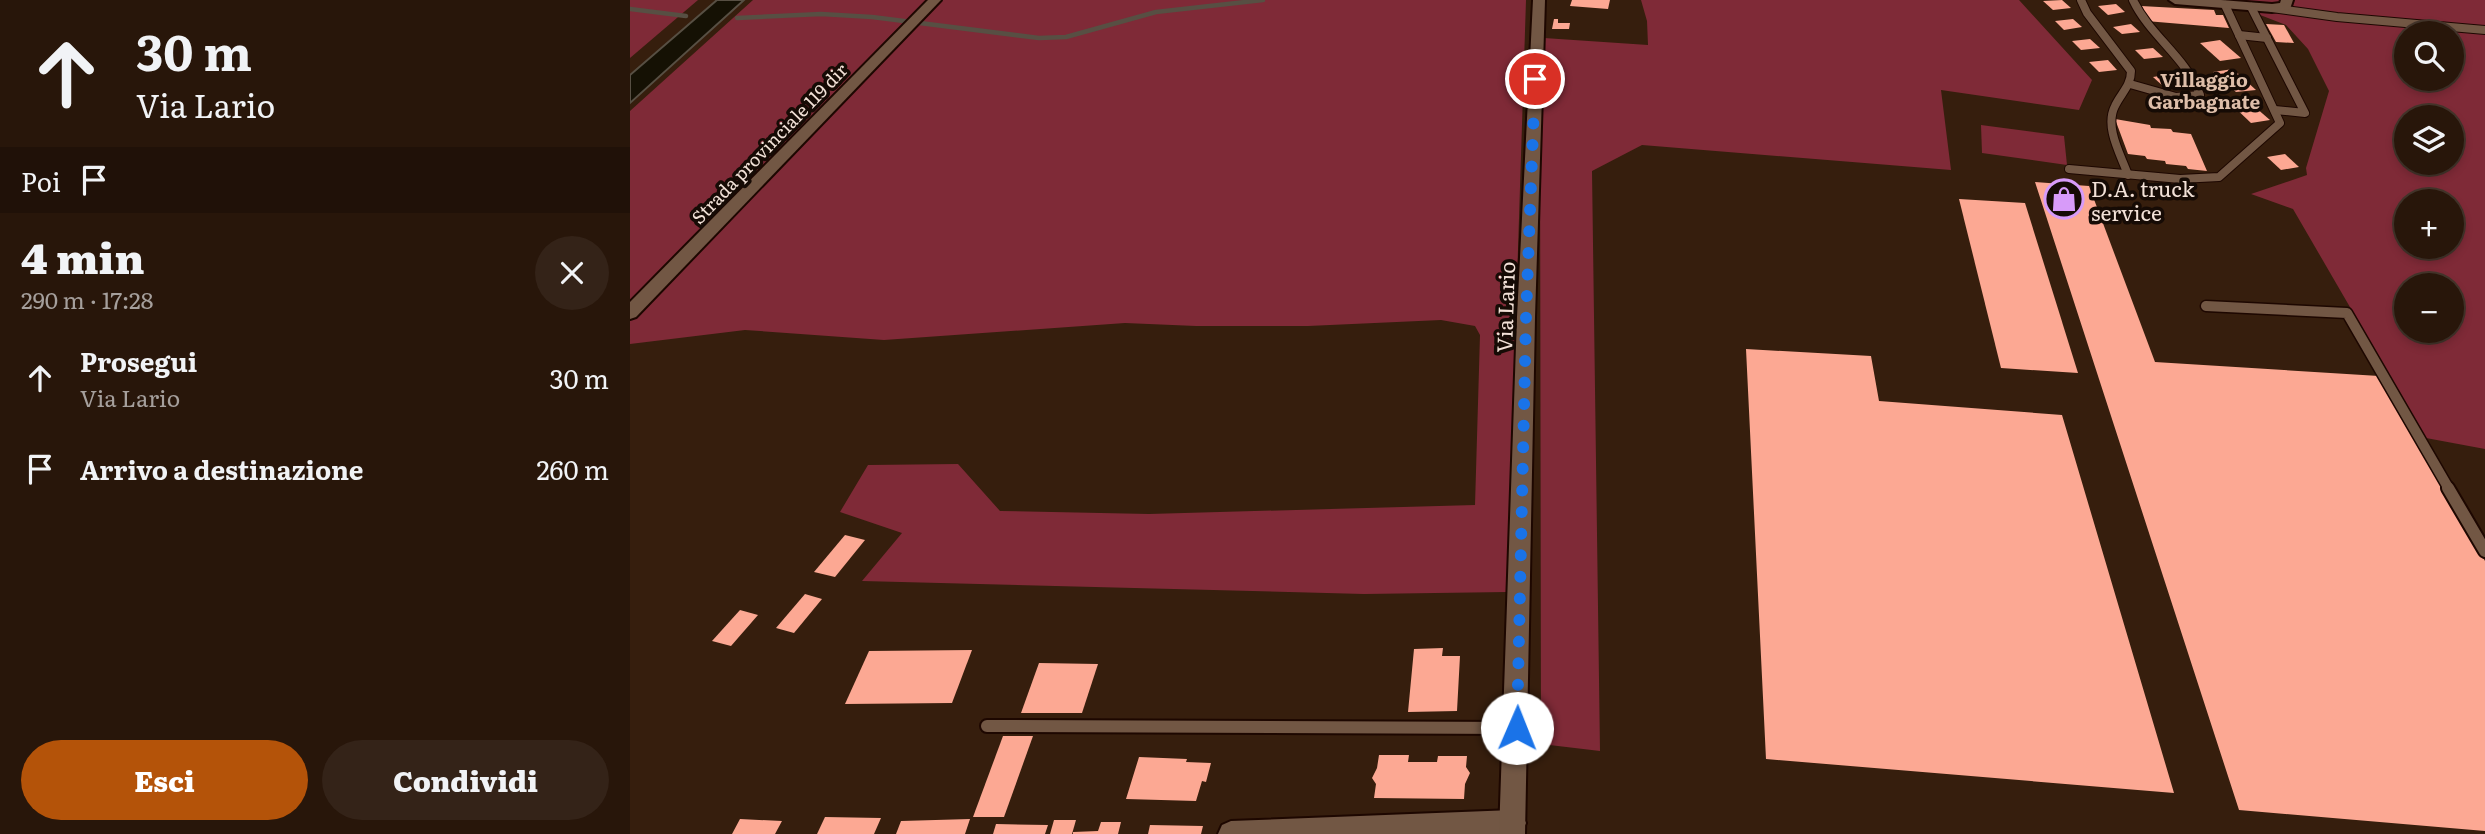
<!DOCTYPE html>
<html lang="it">
<head>
<meta charset="utf-8">
<style>
	body { margin:0; font-family:Literata,serif; background:#342318; color:#f1f3f6; height:100vh; display:flex; flex-direction:column; font-size:26px; white-space:nowrap }
	* { box-sizing:border-box; margin:0 }
	p { font-size:23px; color:#a59f9c }
	.icon { flex:none; width:38px; height:38px; fill:none; stroke:currentColor; stroke-width:2; stroke-linecap:round; stroke-linejoin:round }
	.map { position:relative; flex:1; overflow:hidden }
	.panel { display:flex; flex-direction:column; background:#28160a; width:630px }
	.panel>* { flex:none }
	.hud { background:#28160a; color:#f1f3f6; overflow:hidden }
	.buttons { position:absolute; left:1764px; top:21px; display:grid; gap:14px }
	.buttons a { display:grid; place-items:center; width:70px; height:70px; border-radius:50%; background:#28160a; box-shadow:0 4px 10px #0003,0 0 0 2px #44352b; font-size:35px }
	.pin { position:absolute; display:grid; place-items:center; width:60px; height:60px; color:#fff; margin:-30px; border:4px solid #fff; border-radius:50%; box-shadow:0 2px 7px #0007 }
	.me { position:absolute; width:77px; margin:-38px; rotate:1deg; stroke-linejoin:round; filter:drop-shadow(0 0 5px #0008) }
	.turn { display:flex; align-items:center; gap:24px; height:147px; padding:0 21px; font-size:32px }
	.turn .icon { width:91px; height:91px; stroke-width:2.5 }
	.turn b { display:block; font-size:49px; line-height:60px }
	.then { display:flex; align-items:center; height:66px; padding:0 21px; background:#0003; gap:14px; font-size:26px }
	.round { display:grid; place-items:center; flex:none; width:74px; height:74px; border-radius:37px; background:#342318 }
	.overview { display:flex; align-items:center; justify-content:space-between; height:119px; padding:0 21px }
	h1 { font-size:42px; font-weight:800; line-height:52px }
	.action { display:flex; gap:14px; margin-top:auto; padding:14px 21px }
	.action a { flex:1; height:80px; border-radius:42px; background:#b45309; color:#fff; font-size:28px; font-weight:800; line-height:80px; text-align:center }
	.action a+a { background:#342318; color:#f1f3f6 }
	ul { padding:0; list-style:none }
	li { display:flex; align-items:center; gap:21px; height:91px; padding:0 21px }
	li div { flex:1 }
	li b { display:block; font-size:26px }
	li em { font-style:normal }
	main { display:flex; flex:1; min-height:0 }
	.map>svg:first-child { display:block }
	.green { fill:#7f2a37; fill-rule:evenodd }
	.water { fill:#151104; stroke:#574f43; stroke-width:2 }
	.lines { fill:none; stroke-linecap:round; stroke-linejoin:round }
	.stream { stroke:#574f43; stroke-width:4.5 }
	.building { fill:#fca893 }
	.service-far2-casing { stroke:#1d0700; stroke-width:10 }
	.service-far1-casing { stroke:#1d0700; stroke-width:13 }
	.service-casing { stroke:#1d0700; stroke-width:16 }
	.minor-casing { stroke:#1d0700; stroke-width:4 }
	.tertiary-casing { stroke:#1d0700; stroke-width:4 }
	.service-far2 { stroke:#725744; stroke-width:8 }
	.service-far1 { stroke:#725744; stroke-width:10 }
	.service { stroke:#725744; stroke-width:12 }
	.minor { fill:#725744; fill-rule:evenodd }
	.tertiary { fill:#725744; fill-rule:evenodd }
	.route { stroke:#1a73e8; stroke-width:12; stroke-dasharray:0 21.6 }
	.labels { text-anchor:middle; dominant-baseline:central; stroke-width:7; stroke-linejoin:round; paint-order:stroke }
	.far-street-label { font-size:18px; fill:#f2e1d7; stroke:#160b05 }
	.far-neighbourhood-label { font-size:19px; font-weight:bold; fill:#debea9; stroke:#160b05 }
	.poi-label { font-size:21px; fill:#f2e1d7; stroke:#160b05; text-anchor:start }
	.street-label { font-size:21px; fill:#f2e1d7; stroke:#160b05 }
</style>
</head>
<body>
<main>
<section class="panel">
<div class="hud">
<div class="turn"><svg class="icon" aria-label="ahead" viewBox="0 0 24 24"><path d="M12 20V5M6 11l6-6 6 6"/></svg><div><b>30 m</b>Via Lario</div></div>
<div class="then">Poi<svg class="icon" aria-label="arrive" viewBox="0 0 24 24"><path d="M6 21V4h12l-3 4 3 4H6"/></svg></div>
</div>
<div class="overview"><div><h1>4 min</h1><p>290 m · 17:28</p></div><a class="round"><svg class="icon" aria-label="close" viewBox="0 0 24 24"><path d="M6 6l12 12M18 6L6 18"/></svg></a></div>
<ul>
<li><svg class="icon" aria-label="ahead" viewBox="0 0 24 24"><path d="M12 20V5M6 11l6-6 6 6"/></svg><div><b>Prosegui</b><p>Via Lario</p></div><em>30 m</em></li>
<li><svg class="icon" aria-label="arrive" viewBox="0 0 24 24"><path d="M6 21V4h12l-3 4 3 4H6"/></svg><div><b>Arrivo a destinazione</b></div><em>260 m</em></li>
</ul>
<div class="action"><a>Esci</a><a>Condividi</a></div>
</section>
<div class="map">
<svg width="1855" height="834" viewBox="0 0 1855 834">
	<rect width="100%" height="100%" fill="#361e0d"/>
	<g class="green">
		<polygon points="0,0 68,0 0,58"/>
		<polygon points="123,0 896,0 877,592 734,594 232,581 272,533 210,512 238,465 328,464 370,511 519,514 845,505 850,335 845,326 811,320 678,326 566,326 495,323 254,340 115,330 0,344 0,111"/>
		<polygon points="1011,0 1389,0 1462,80 1449,110 1311,90 1321,170 1012,145 962,171 970,751 911,744 910,116 914,38 1018,45 1017,21"/>
		<path d="M1577 0H1855V449L1796 438 1663 209 1621 194 1677 175 1676 168 1699 91 1678 49 1656 25 1594 1ZM1776 33H1822V79H1776ZM1776 117H1822V163H1776ZM1776 201H1822V247H1776ZM1776 285H1822V331H1776Z"/>
		<polygon points="1351,125 1434,136 1437,165 1352,153"/>
	</g>
	<polygon class="water" points="87,0 114,0 0,103 0,75"/>
	<g class="lines">
		<g class="stream">
			<polyline points="0,9 56,16"/>
			<polyline points="107,18 191,14 242,17 409,38 436,37 526,12 633,0"/>
		</g>
	</g>
	<g class="building">
		<polygon points="942,0 980,0 978,9 940,6"/>
		<polygon points="1432,0 1441,8 1423,10 1413,1"/>
		<polygon points="1486,4 1495,12 1478,15 1468,6"/>
		<polygon points="1511,6 1584,10 1586,15 1593,15 1599,28 1516,21"/>
		<polygon points="924,19 928,19 928,23 940,23 939,29 922,29"/>
		<polygon points="1443,19 1452,27 1434,30 1425,21"/>
		<polygon points="1501,24 1510,32 1492,34 1483,27"/>
		<polygon points="1636,24 1654,25 1664,43 1646,42"/>
		<polygon points="1460,39 1470,48 1451,50 1442,41"/>
		<polygon points="1590,40 1611,58 1590,61 1570,43"/>
		<polygon points="1523,48 1533,57 1514,59 1505,50"/>
		<polygon points="1478,60 1487,70 1469,72 1459,62"/>
		<polygon points="1603,69 1626,90 1606,92 1583,72"/>
		<polygon points="1542,74 1553,84 1534,87 1523,77"/>
		<polygon points="1618,101 1640,120 1621,123 1600,103"/>
		<polygon points="1485,119 1520,125 1521,128 1541,129 1543,132 1561,134 1577,171 1558,169 1556,166 1536,164 1535,161 1517,159 1515,156 1498,154"/>
		<polygon points="1655,154 1669,167 1651,170 1637,157"/>
		<polygon points="1405,182 1459,186 1525,362 1749,376 1855,561 1855,831 1609,810"/>
		<polygon points="1329,199 1395,203 1448,373 1371,368"/>
		<polygon points="1116,349 1241,356 1249,401 1432,415 1544,793 1136,759"/>
		<polygon points="215,535 235,540 205,577 184,572"/>
		<polygon points="175,594 192,599 164,633 146,628"/>
		<polygon points="110,610 128,615 101,646 82,641"/>
		<polygon points="813,648 812,656 830,656 827,711 778,712 784,649"/>
		<polygon points="342,650 322,703 215,704 239,651"/>
		<polygon points="409,663 468,664 452,713 391,713"/>
		<polygon points="373,736 403,736 374,817 343,817"/>
		<polygon points="749,755 779,755 778,762 807,762 808,756 837,756 836,767 840,773 835,784 834,799 744,798 746,784 742,778 747,768"/>
		<polygon points="509,757 557,759 556,762 581,763 576,782 572,781 566,801 496,799"/>
		<polygon points="195,817 251,818 244,834 187,834"/>
		<polygon points="110,819 152,821 145,834 102,834"/>
		<polygon points="340,819 335,834 266,834 271,821"/>
		<polygon points="424,820 446,820 442,834 420,834"/>
		<polygon points="471,822 491,822 488,834 443,834 443,832 468,831"/>
		<polygon points="366,824 418,825 415,834 363,834"/>
		<polygon points="520,825 573,826 571,834 518,834"/>
	</g>
	<g class="lines">
		<g class="service-far2-casing">
			<g id="service-far2">
				<path d="M1451 0 1457 13 1501 71C1501 86 1491 93 1485 106 1474 127 1491 155 1498 175"/>
				<polyline points="1621,7 1675,113 1645,110"/>
				<polyline points="1642,8 1707,17 1855,30"/>
				<polyline points="1609,35 1637,38"/>
				<path d="M1500 84 1546 97 1570 95C1556 57 1520 36 1503 0"/>
				<polyline points="1439,169 1550,179 1589,177 1650,123 1595,5"/>
			</g>
		</g>
		<g class="service-far1-casing">
			<polyline id="service-far1" points="1576,306 1717,313 1819,489"/>
		</g>
		<g class="service-casing">
			<g id="service">
				<polyline points="1818,488 1855,551"/>
				<polyline points="357,726 887,728"/>
			</g>
		</g>
		<g class="minor-casing">
			<g id="minor">
				<polygon points="1539,0 1591,0 1642,4 1650,3 1651,0 1663,0 1660,9 1642,12 1545,4"/>
				<polygon points="883,810 892,814 896,823 892,832 887,834 588,834 592,825 601,821"/>
			</g>
		</g>
		<g class="tertiary-casing">
			<g id="tertiary">
				<polygon points="298,0 311,0 6,317 0,319 0,302"/>
				<polygon points="903,0 915,0 905,317 895,834 869,834 887,317"/>
			</g>
		</g>
		<use href="#service-far2" class="service-far2"/>
		<use href="#service-far1" class="service-far1"/>
		<use href="#service" class="service"/>
		<use href="#minor" class="minor"/>
		<use href="#tertiary" class="tertiary"/>
	</g>
	<g class="lines">
		<polyline class="route" points="887,728 896,317 905,79"/>
	</g>
	<defs>
		<g id="shop-ring" transform="scale(2.0125)"><circle r="9.5" fill="#160b05" stroke="#d79bf9" stroke-width="1.5"/><path d="M-5-2.5h2.3a2.7 3.5 0 0 1 5.4 0H5L5.5 6h-11ZM-1.5-2.5h3a1.5 2.3 0 0 0-3 0Z" fill="#d79bf9"/></g>
	</defs>
	<g fill-rule="evenodd">
		<use href="#shop-ring" x="1434" y="199"/>
	</g>
	<g class="labels">
		<g class="far-street-label">
			<text transform="translate(139 143) rotate(-46)">Strada provinciale 119 dir</text>
		</g>
		<g class="far-neighbourhood-label">
			<text x="1574" y="79">Villaggio<tspan x="1574" dy="22">Garbagnate</tspan></text>
		</g>
		<g class="poi-label">
			<text x="1461" y="187">D.A. truck<tspan x="1461" dy="24">service</tspan></text>
		</g>
		<g class="street-label">
			<text transform="translate(874 307) rotate(-88)">Via Lario</text>
		</g>
	</g>
</svg>
<div class="buttons">
<a><svg class="icon" aria-label="search" viewBox="0 0 24 24"><circle cx="10" cy="10" r="6"/><path d="M15 15l6 6"/></svg></a>
<a><svg class="icon" aria-label="layers" viewBox="0 0 24 24"><path d="M12 4l9 5-9 5-9-5zM3 14l9 5 9-5"/></svg></a>
<a>+</a>
<a>−</a>
</div>
<div class="pin" style="left:905px;top:79px;background:#d93025"><svg class="icon" aria-label="arrive" viewBox="0 0 24 24"><path d="M6 21V4h12l-3 4 3 4H6"/></svg></div>
<svg class="me" style="left:887px;top:728px" viewBox="-20 -20 40 40"><circle r="19" fill="#fff"/><path d="M0-13L10 11 0 6-10 11z" fill="#1a73e8"/></svg>
</div>
</main>
</body>
</html>
